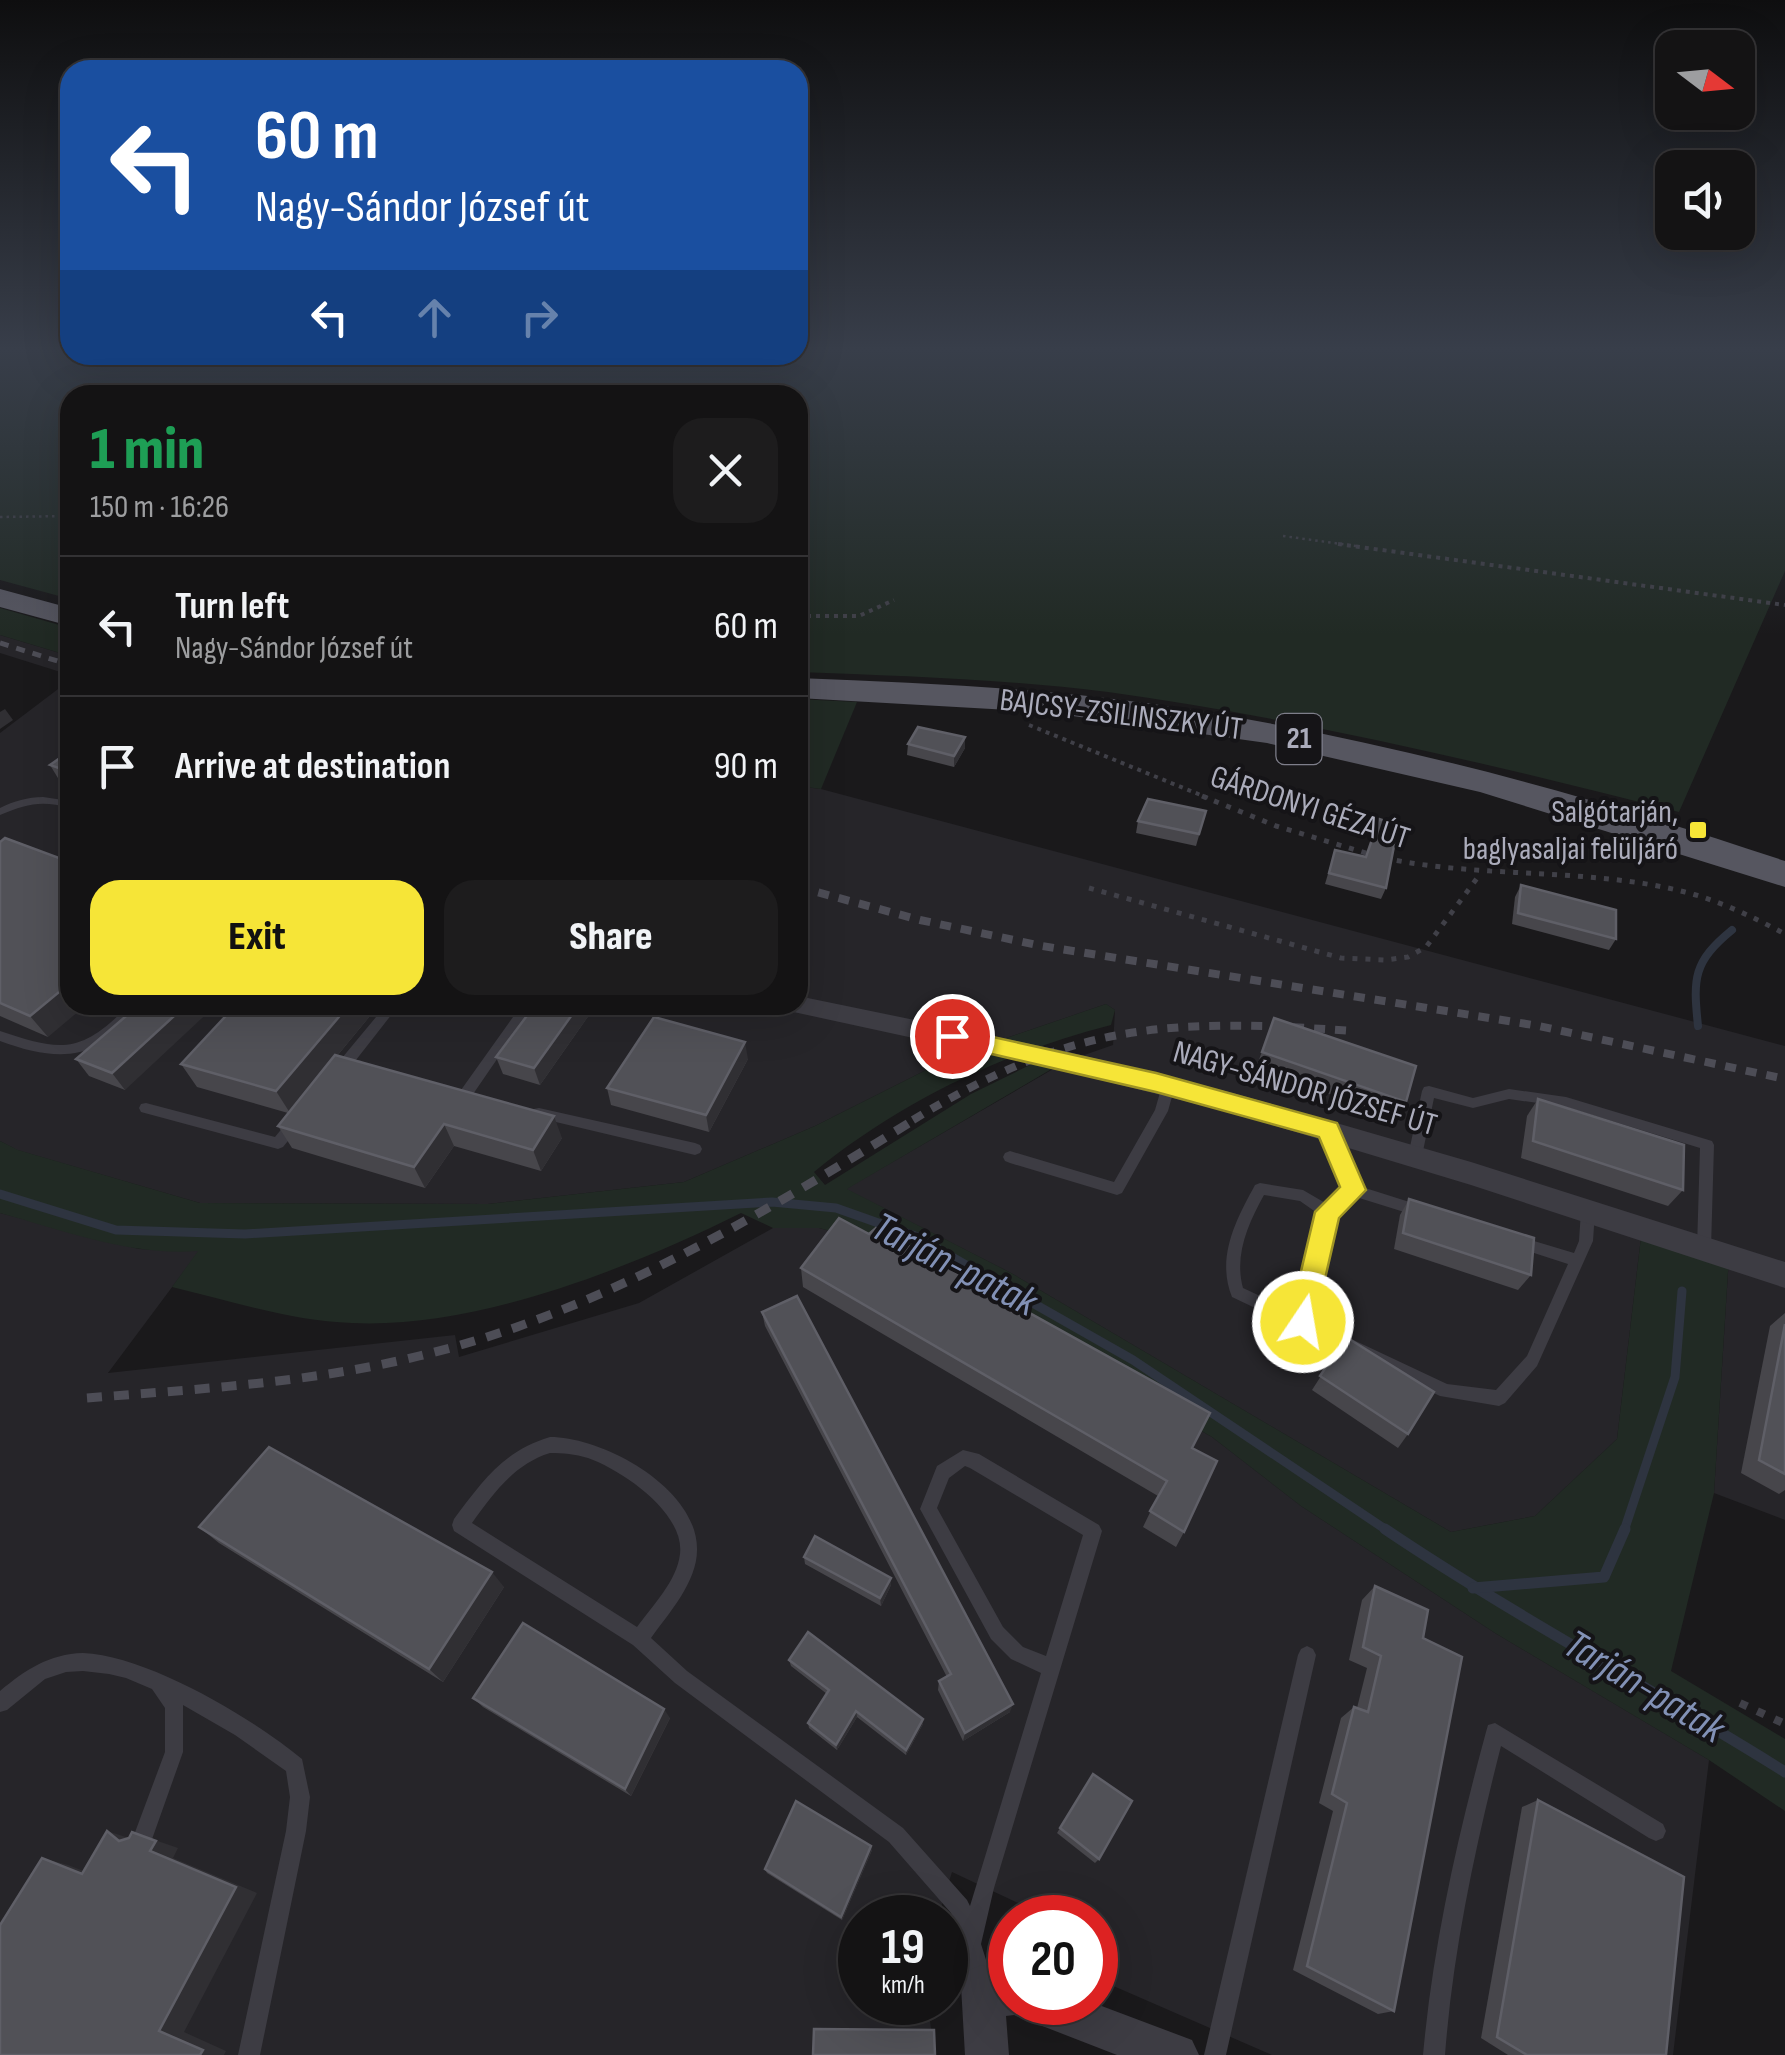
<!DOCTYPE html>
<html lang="en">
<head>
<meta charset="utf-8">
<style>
	body { margin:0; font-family:"Sofia Sans Condensed",sans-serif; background:#1d1c1d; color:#f1f3f6; height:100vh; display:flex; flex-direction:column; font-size:38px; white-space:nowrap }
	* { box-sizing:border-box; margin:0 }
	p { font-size:32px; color:#9d9ea0 }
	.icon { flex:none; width:55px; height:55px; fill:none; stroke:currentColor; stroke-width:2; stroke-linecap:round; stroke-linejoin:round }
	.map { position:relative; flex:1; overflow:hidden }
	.panel { position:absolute; left:60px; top:385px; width:748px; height:630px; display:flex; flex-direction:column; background:#141314; border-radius:30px; box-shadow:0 10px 40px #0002,0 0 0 2px #333234 }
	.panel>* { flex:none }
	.hud { position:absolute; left:60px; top:60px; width:748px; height:305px; border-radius:30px; box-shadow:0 10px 40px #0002,0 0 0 2px #333234; background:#1a4fa0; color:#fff; overflow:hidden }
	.needle { width:65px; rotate:106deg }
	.tools { position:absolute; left:1655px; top:30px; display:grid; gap:20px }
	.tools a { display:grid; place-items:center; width:100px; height:100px; border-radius:20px; background:#141314; box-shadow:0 10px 40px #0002,0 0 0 2px #333234; font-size:50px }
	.speed { position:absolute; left:838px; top:1895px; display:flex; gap:20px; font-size:50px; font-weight:700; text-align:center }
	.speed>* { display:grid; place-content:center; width:130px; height:130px; border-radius:50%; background:#141314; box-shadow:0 10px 40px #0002,0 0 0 2px #333234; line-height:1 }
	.speed small { font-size:25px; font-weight:400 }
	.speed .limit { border:15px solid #d22; background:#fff; color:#111 }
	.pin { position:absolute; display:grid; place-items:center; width:85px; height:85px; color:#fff; margin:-42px; border:5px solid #fff; border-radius:50%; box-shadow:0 2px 10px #0007 }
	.me { position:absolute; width:110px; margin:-55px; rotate:12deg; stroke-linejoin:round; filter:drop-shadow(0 0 8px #0008) }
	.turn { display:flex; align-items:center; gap:35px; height:210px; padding:0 30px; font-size:45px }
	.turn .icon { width:130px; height:130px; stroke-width:2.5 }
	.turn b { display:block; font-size:70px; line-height:85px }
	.lanes { display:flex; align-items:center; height:95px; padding:0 30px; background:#0003; justify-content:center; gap:50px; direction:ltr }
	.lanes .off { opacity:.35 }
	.round { display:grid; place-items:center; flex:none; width:105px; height:105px; border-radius:30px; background:#1d1c1d }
	.head { display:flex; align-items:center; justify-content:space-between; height:170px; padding:0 30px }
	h1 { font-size:60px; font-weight:800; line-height:75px; color:#1e9e55 }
	.primary-button { display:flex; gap:20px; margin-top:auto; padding:20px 30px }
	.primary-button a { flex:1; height:115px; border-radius:30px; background:#f6e537; color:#111; font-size:40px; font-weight:800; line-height:115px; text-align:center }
	.primary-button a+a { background:#1d1c1d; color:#f1f3f6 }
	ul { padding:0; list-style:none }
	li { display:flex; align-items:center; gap:30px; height:140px; padding:0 30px; border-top:2px solid #333234 }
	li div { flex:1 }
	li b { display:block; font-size:38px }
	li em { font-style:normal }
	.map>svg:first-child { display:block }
	.built { fill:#262529 }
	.green { fill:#212a24 }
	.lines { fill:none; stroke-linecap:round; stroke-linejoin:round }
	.stream-far2 { stroke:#2e3440; stroke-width:8 }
	.stream-far1 { stroke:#2e3440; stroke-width:9 }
	.stream { stroke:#2e3440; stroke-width:11 }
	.path-far3 { stroke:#404048; stroke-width:2.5; stroke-dasharray:2.5 4; stroke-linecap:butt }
	.path-far2 { stroke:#404048; stroke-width:4; stroke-dasharray:4 5; stroke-linecap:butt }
	.path-far1 { stroke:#404048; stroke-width:5; stroke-dasharray:5 8; stroke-linecap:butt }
	.path { stroke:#404048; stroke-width:8; stroke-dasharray:8 11; stroke-linecap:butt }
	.lane { fill:#3d3c43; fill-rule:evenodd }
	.street { fill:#3d3c43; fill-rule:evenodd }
	.primary { fill:#565660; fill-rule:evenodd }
	.rail-far2 { stroke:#4d4d56; stroke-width:5; stroke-dasharray:9 8; stroke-linecap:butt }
	.rail-far1 { stroke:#4d4d56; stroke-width:8; stroke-dasharray:11 10; stroke-linecap:butt }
	.rail { stroke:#4d4d56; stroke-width:9; stroke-dasharray:15 12; stroke-linecap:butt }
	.wall { fill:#47464b }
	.shaded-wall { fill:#302f33 }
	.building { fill:#515157; stroke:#5f5f67; stroke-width:2.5 }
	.route { fill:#f6e537; stroke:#a09524; stroke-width:2.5 }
	.poi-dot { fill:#f6e537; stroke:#151417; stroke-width:4 }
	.labels { text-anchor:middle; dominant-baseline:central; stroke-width:8; stroke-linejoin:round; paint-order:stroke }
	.shield { fill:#151417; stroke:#7e7e8a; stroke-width:2.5 }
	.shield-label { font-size:30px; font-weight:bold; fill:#abacbb }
	.street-label { font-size:32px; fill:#abacbb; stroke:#151417 }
	.poi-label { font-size:32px; fill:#abacbb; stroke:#151417; text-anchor:end }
	.near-water-label { font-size:42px; font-style:italic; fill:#8291b6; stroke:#151417 }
</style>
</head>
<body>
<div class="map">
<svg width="1785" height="2055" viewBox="0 0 1785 2055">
	<rect width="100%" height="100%" fill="#1a191b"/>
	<g class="built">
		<polygon points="0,635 70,656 70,675 0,653"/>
		<polygon points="70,680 70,1005 798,1005 798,786 821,789 1785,1046 1785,1520 1714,1493 1729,1257 1642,1229 1617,1439 1535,1516 1451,1532 1011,1273 846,1189 1067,1061 1113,1045 1115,1010 1106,1004 954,1056 815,1126 684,1182 488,1204 200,1203 17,1150 0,1141 0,733"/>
		<polygon points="0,1213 139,1249 199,1251 108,1373 455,1335 459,1357 639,1303 773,1228 819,1228 861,1239 1212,1437 1301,1506 1495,1633 1709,1760 1673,2055 1272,2055 1095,1978 1095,1918 1048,1917 952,1872 938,1917 860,1918 860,2002 928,2003 934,2055 0,2055"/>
	</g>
	<g class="green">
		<path d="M0 347H70V355H798V347H1785V571L1679 812C1490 764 1302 719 1108 692 1005 679 901 676 798 672V395H70V599L0 580Z"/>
		<polygon points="0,608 70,628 70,656 0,635"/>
		<polygon points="798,699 857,702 821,789 798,786"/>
		<path d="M1106 1004 1115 1010 1111 1025C1004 1052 900 1102 814 1172L825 1185 971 1094 1032 1064 1055 1067 847 1189 1011 1273 1451 1532 1535 1516 1617 1439 1642 1229 1729 1256 1714 1493 1671 1671 1785 1739V1811L1709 1760 1495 1633 1301 1506 1212 1437 861 1239 819 1228H773L741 1213C630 1268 477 1329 352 1323 291 1321 231 1301 172 1287L198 1251C130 1256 65 1231 0 1213V1141L18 1150 200 1203 488 1204 684 1182 815 1126 954 1056Z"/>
	</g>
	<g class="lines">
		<path class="stream-far2" d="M1698 1026C1693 978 1693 962 1732 930"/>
		<g class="stream-far1">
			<polyline points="0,1194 116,1230 245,1234 772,1202 836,1208 915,1236 1133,1360 1388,1531"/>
			<polyline points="1624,1531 1675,1377 1682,1291"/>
		</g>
		<g class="stream">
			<path d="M1385 1529C1514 1616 1653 1689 1785 1772"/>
			<polyline points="1473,1588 1604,1577 1625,1529"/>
		</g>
		<g class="path-far3">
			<polyline points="0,517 70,516"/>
			<polyline points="1283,536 1356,546"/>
		</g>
		<g class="path-far2">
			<polyline points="1338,544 1785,605"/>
			<polyline points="798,616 859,616 894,600"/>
			<polyline points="1029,725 1208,798"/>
		</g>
		<g class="path-far1">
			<polyline points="1202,796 1276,826 1369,854"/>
			<path d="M1384 858C1483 879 1587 867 1685 892 1720 901 1753 917 1785 934"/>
			<polyline points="1089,888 1341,958 1385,960 1408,957 1426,947 1478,877"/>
		</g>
		<polyline class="path" points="1740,1703 1785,1724"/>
		<g class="lane">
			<path d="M43 797 70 801V808C41 800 27 804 0 815V808C14 801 28 797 43 797Z"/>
			<path d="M129 1005H143C101 1060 62 1064 0 1041V1031C62 1052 81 1054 129 1005Z"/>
			<polygon points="386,1005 399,1005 356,1060 362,1061 363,1065 362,1069 357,1070 342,1066 341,1062 342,1058"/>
			<polygon points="506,1005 519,1005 526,1017 524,1020 469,1100 464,1101 448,1097 446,1093 448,1089 453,1088 461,1090 513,1017"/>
			<polygon points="1168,1081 1173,1082 1175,1086 1168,1111 1122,1193 1117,1195 1010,1163 1005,1161 1003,1157 1005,1153 1010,1151 1114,1182 1155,1110 1163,1082"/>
			<polygon points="1429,1086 1473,1098 1509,1089 1566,1097 1712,1141 1714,1145 1711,1248 1709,1252 1704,1254 1699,1252 1697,1248 1700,1148 1566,1107 1509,1099 1473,1108 1434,1098 1422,1156 1420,1160 1415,1162 1410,1160 1408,1156 1422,1091 1424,1087"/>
			<path d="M146 1103 275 1137C282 1129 288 1118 299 1121L301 1125 283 1147 278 1149 141 1112 139 1108 141 1104Z"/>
			<polygon points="539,1108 695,1143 700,1145 702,1149 700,1153 695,1155 539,1118 534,1117 532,1113 534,1109"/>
			<path d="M1328 1125 1333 1126 1335 1130 1359 1186 1422 1206 1424 1210 1422 1214 1417 1216 1356 1197 1334 1215 1311 1320 1447 1384 1496 1390 1527 1356 1568 1264 1512 1246 1510 1242 1512 1238 1517 1236 1574 1253 1579 1241 1581 1211 1583 1207 1588 1205 1593 1207 1595 1211 1593 1241 1537 1366 1505 1403 1499 1406 1440 1396 1232 1297C1216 1257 1236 1220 1255 1185L1260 1183 1303 1190 1327 1204 1346 1188 1321 1130 1323 1126ZM1264 1195 1300 1201 1320 1215 1297 1313 1243 1288C1234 1255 1248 1224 1264 1195Z"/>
			<path d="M550 1437C603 1437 698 1488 697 1550 697 1582 669 1613 651 1638L687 1671 903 1828 967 1900 970 1906 1041 1673 1011 1659 991 1639 920 1509 937 1466 963 1450 979 1454 1099 1525 1102 1531 994 1888 981 1944 992 1979 988 1986 981 1990 974 1986 951 1913 889 1842 675 1683 633 1645 454 1531 452 1525 454 1519C482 1482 503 1451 550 1437ZM550 1453C563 1453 575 1454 588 1458 622 1470 685 1513 680 1554 677 1581 652 1606 637 1627L472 1523C493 1494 514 1464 550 1453ZM965 1466 970 1468 1083 1535 1046 1656 1023 1647 1003 1627 937 1508 949 1478Z"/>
			<polygon points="1307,1646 1313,1649 1316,1655 1226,2055 1204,2055 1298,1655 1301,1649"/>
			<path d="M83 1653C148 1656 251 1717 302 1759L310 1797 306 1831 260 2055H238L286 1831 290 1797 286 1771 235 1735 183 1705V1752L151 1842 144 1845 137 1842 134 1835 165 1752V1708L152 1689 126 1678 109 1674 83 1671 66 1672 45 1679 7 1710 0 1712V1691C25 1670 49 1654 83 1653Z"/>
			<path d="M1495 1723 1663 1824 1666 1831 1663 1838 1656 1841 1649 1838 1501 1746C1475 1848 1453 1950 1445 2055H1423C1433 1945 1457 1839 1486 1732L1488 1725Z"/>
		</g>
		<g class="street">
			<polygon points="798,996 1065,1051 1233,1093 1471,1162 1785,1262 1785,1288 1471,1185 1233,1113 1065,1071 789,1011 786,1005 798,1005"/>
			<polygon points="982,1965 1010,1975 1010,2002 1091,2002 1192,2040 1199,2055 1117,2055 1014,2015 1006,2016 1009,2055 965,2055 961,1986 967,1971"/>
		</g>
		<g class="primary">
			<polygon points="0,589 70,608 70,626 0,607"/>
			<path d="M798 678C914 683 1030 687 1146 703 1364 734 1577 791 1785 861V887L1480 792 1267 743 1044 712 798 698Z"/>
		</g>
		<polyline class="rail-far2" points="0,643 70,665"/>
		<g class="rail-far1">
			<polyline points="798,887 920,920 1042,946 1539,1026 1785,1079"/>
			<path d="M913 1120C1073 1022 1171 1018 1354 1031"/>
		</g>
		<path class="rail" d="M87 1398C198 1389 310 1383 419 1356 599 1313 761 1215 917 1118"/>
	</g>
	<g class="wall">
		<polygon points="965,737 965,748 954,767 907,755 908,744"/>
		<polygon points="70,751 70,790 64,788 50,765"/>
		<polygon points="1206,811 1196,846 1136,833 1138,821"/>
		<polygon points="0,842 48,1037 0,1016"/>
		<polygon points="1335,850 1386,888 1381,899 1325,884"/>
		<polygon points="1521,885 1616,939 1609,950 1512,924 1515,897"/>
		<polygon points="139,1005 125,1090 89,1076 76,1059"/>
		<polygon points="236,1005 379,1005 337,1056 562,1138 541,1171 454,1146 425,1188 292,1148 278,1126 288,1113 197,1087 181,1064"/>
		<polygon points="535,1005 593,1005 594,1008 540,1085 503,1074 496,1057"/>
		<polygon points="1274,1018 1406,1102 1397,1118 1256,1068"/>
		<polygon points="748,1059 709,1132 611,1105 607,1088"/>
		<polygon points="1538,1099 1683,1190 1668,1206 1521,1158 1527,1116"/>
		<polygon points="1409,1199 1531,1275 1518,1290 1394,1249 1400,1215"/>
		<polygon points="801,1268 1193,1448 1184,1532 1176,1547 1143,1527 1158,1496 803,1287"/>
		<polygon points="762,1312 1010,1712 963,1741 938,1690 939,1681 947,1677 765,1326"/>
		<polygon points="1785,1313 1785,1490 1779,1494 1741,1473 1770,1326"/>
		<polygon points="1346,1337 1408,1434 1398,1448 1312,1390"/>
		<polygon points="199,1527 504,1587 443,1682 219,1543"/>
		<polygon points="804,1557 891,1585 881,1606 805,1564"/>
		<polygon points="1375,1586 1423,1638 1394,2011 1378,2014 1293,1970 1333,1811 1319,1803 1341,1718 1354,1707 1357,1708 1367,1668 1349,1660 1362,1600"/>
		<polygon points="789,1660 923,1719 923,1724 906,1755 857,1717 837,1750 809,1728 808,1723 827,1694 791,1666"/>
		<polygon points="473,1698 670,1718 631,1796 483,1707"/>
		<polygon points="1093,1774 1099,1859 1095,1863 1057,1833"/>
		<polygon points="1538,1800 1666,2055 1508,2055 1481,2038 1522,1807"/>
		<polygon points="872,1850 842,1920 767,1873 765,1869"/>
	</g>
	<g class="shaded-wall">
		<polygon points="5,709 13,720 0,729 0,712"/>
		<polygon points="965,737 965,748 954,767 954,756"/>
		<polygon points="70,983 70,1005 86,1005 48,1037 30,1016"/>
		<polygon points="186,1005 216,1005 125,1090 112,1073"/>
		<polygon points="349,1005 379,1005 290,1113 276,1091"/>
		<polygon points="579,1005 593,1005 594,1008 540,1085 534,1068"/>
		<polygon points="745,1042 748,1059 709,1132 706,1115"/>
		<polygon points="554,1116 562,1138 541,1171 533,1150"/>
		<polygon points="444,1124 454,1146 425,1188 414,1167"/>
		<polygon points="492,1572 504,1587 443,1682 429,1669"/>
		<polygon points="891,1578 891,1585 881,1606 880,1598"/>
		<polygon points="1013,1704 1010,1712 963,1741 965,1733"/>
		<polygon points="664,1709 670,1718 631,1796 625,1789"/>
		<polygon points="856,1711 857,1717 837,1750 836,1745"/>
		<polygon points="923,1719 923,1724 906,1755 906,1750"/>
		<polygon points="107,1831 132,1839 119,1841"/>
		<polygon points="132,1832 178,1848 173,1858 257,1893 184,2032 226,2051 224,2055 200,2055 159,2031 150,1851"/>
		<polygon points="871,1846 872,1850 842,1920 841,1917"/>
		<polygon points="42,1858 68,1865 107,1880 82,1874"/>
	</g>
	<g class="building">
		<polygon points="918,727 965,737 954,756 908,744"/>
		<polygon points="70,751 70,772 50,765"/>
		<polygon points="1148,799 1206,811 1199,834 1138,821"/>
		<polygon points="1379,819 1398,825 1386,888 1329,873 1335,850 1366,857"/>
		<polygon points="5,838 70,862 70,983 30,1016 0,1003 0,842"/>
		<polygon points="1521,885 1616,910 1616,939 1518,913"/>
		<polygon points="139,1005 186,1005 112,1073 76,1059"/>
		<polygon points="236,1005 349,1005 276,1091 181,1064"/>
		<polygon points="535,1005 579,1005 534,1068 496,1057"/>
		<polygon points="654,1017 745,1042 706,1115 607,1088"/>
		<polygon points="1274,1018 1416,1066 1406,1102 1262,1052"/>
		<polygon points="335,1055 554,1116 533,1150 444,1124 414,1167 278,1126"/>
		<polygon points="1538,1099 1684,1145 1683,1190 1533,1141"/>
		<polygon points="1409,1199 1534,1238 1531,1275 1403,1233"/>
		<polygon points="839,1218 869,1234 876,1228 1210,1413 1192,1448 1217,1461 1184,1532 1150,1511 1167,1481 801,1268"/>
		<polygon points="797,1296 1013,1704 965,1733 939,1681 951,1674 762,1312"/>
		<polygon points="1785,1324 1785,1474 1759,1460"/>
		<polygon points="1346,1337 1434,1392 1408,1434 1320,1376"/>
		<polygon points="269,1447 492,1572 429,1669 199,1527"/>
		<polygon points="815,1536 891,1578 880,1598 804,1557"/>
		<polygon points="1375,1586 1428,1610 1423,1638 1462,1657 1394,2011 1307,1966 1347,1803 1332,1794 1354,1707 1368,1712 1381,1656 1363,1647"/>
		<polygon points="523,1623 664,1709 625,1789 473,1698"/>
		<polygon points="808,1632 923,1719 906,1750 856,1711 836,1745 808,1723 829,1690 789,1660"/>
		<polygon points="1093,1774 1132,1801 1099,1859 1060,1828"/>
		<polygon points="1538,1800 1684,1877 1666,2055 1527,2055 1497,2037"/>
		<polygon points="796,1801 871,1846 841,1917 765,1869"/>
		<polygon points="107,1831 119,1841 129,1838 132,1832 156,1841 150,1851 236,1887 159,2031 203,2050 200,2055 0,2055 0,1925 42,1858 82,1874"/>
		<polygon points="814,2029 934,2030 935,2055 813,2055"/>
	</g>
	<linearGradient id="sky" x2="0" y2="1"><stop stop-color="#0e0e0f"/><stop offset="0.55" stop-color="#383e4a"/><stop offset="1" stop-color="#383e4a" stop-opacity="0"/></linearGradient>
	<rect width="1785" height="635" fill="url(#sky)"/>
	<polygon class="route" points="952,1028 1156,1073 1337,1123 1366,1190 1339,1218 1313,1331 1303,1335 1294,1331 1289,1322 1315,1212 1340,1187 1319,1137 1156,1092 944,1043 940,1036 944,1030"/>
	<rect class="poi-dot" x="1688" y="820" width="20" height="20" rx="5"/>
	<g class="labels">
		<rect class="shield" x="1276.5" y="714" width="45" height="50" rx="8"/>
		<g class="shield-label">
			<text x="1299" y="739">21</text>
		</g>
		<g class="street-label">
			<text transform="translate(1121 715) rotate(7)">BAJCSY-ZSILINSZKY ÚT</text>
			<text transform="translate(1310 808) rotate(18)">GÁRDONYI GÉZA ÚT</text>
			<text transform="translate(1305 1089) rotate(16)">NAGY-SÁNDOR JÓZSEF ÚT</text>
		</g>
		<g class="poi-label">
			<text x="1678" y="812">Salgótarján,<tspan x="1678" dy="37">baglyasaljai felüljáró</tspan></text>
		</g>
		<g class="near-water-label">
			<text transform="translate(954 1265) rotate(27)">Tarján-patak</text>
			<text transform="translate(1644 1687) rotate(31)">Tarján-patak</text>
		</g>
	</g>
</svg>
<div class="tools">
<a><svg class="needle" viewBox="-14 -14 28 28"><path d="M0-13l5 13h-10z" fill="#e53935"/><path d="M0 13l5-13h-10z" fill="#9d9ea0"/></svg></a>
<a><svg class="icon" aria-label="sound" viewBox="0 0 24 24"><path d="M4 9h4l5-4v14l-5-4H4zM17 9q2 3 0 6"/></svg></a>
</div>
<div class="speed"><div>19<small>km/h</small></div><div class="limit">20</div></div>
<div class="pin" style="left:952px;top:1036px;background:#d93025"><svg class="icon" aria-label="arrive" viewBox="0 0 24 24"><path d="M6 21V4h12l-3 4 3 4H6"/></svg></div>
<svg class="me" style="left:1303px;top:1322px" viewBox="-20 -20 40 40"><circle r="17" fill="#f6e537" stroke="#fff" stroke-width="3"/><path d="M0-11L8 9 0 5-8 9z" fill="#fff"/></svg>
<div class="hud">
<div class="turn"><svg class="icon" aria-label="left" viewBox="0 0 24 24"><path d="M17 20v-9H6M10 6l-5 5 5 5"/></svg><div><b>60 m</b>Nagy-Sándor József út</div></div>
<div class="lanes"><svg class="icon" aria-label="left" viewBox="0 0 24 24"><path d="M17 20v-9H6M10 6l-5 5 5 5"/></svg><svg class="icon off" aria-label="ahead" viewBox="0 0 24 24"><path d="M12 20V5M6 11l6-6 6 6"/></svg><svg class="icon off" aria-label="right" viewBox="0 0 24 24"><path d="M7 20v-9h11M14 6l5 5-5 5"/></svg></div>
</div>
<section class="panel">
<div class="head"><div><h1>1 min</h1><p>150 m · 16:26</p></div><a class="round"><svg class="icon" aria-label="close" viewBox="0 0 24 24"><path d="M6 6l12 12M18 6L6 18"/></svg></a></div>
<ul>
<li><svg class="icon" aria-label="left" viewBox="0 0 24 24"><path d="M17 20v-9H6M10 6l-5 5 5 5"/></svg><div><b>Turn left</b><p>Nagy-Sándor József út</p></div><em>60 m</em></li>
<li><svg class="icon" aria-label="arrive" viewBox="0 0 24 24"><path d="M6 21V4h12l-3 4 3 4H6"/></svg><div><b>Arrive at destination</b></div><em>90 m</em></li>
</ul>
<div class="primary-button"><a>Exit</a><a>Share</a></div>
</section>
</div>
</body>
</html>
